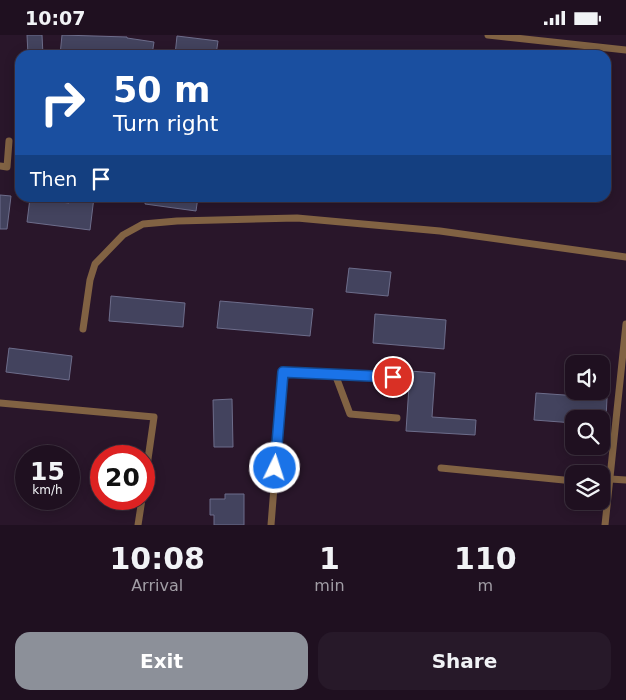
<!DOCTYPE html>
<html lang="en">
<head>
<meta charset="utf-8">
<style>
	body { margin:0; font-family:"DejaVu Sans",sans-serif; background:#271929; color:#f1f3f6; height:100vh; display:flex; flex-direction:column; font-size:19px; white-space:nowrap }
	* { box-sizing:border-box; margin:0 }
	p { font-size:16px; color:#a19da5 }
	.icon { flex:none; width:28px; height:28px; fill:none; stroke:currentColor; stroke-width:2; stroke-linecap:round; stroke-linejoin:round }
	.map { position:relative; height:490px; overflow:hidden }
	.side { display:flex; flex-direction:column; background:#1f1020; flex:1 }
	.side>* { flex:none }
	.guide { position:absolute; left:15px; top:15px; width:596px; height:152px; border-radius:15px; box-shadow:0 2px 12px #0003,0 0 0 1px #3c303e; background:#1a4fa0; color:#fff; overflow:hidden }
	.controls { position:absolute; left:565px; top:320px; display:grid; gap:10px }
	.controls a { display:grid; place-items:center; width:45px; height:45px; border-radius:10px; background:#1f1020; box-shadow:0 2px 12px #0003,0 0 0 1px #3c303e; font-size:25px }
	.speed { position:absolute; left:15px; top:410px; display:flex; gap:10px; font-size:25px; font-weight:700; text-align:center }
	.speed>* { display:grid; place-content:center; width:65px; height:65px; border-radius:50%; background:#1f1020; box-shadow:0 2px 12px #0003,0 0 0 1px #3c303e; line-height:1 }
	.speed small { font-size:12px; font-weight:400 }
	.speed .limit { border:8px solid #d22; background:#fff; color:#111 }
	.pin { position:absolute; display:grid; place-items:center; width:42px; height:42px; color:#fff; margin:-21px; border:2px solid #fff; border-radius:50%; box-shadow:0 1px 5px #0007 }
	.me { position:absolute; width:55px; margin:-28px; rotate:4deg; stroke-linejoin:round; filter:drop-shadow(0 0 4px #0008) }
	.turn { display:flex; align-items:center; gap:18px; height:105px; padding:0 15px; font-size:22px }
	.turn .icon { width:65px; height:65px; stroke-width:2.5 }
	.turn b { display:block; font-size:35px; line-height:42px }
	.then { display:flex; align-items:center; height:48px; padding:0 15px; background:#0003; gap:10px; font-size:19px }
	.eta { display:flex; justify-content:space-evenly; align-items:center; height:85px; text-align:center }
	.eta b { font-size:30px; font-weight:700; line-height:35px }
	.button { display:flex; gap:10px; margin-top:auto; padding:10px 15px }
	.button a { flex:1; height:58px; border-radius:15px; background:#8c9099; color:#fff; font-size:20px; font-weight:700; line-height:58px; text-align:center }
	.button a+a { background:#271929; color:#f1f3f6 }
	.status { display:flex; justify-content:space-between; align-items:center; height:35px; padding:0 25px; background:#1f1020; direction:ltr }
	.status svg { height:14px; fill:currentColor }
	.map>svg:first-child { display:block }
	.building { fill:#43435e; stroke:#6d6d8b }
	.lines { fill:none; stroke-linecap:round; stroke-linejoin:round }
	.service { stroke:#816243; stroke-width:7 }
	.route-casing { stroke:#114b97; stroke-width:12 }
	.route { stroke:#1a73e8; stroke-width:9 }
</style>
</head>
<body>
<div class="status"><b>10:07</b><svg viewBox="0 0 49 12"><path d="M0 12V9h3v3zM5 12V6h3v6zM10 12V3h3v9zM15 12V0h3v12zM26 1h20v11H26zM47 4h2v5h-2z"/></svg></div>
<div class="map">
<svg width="626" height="490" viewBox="0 0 626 490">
	<rect width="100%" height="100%" fill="#29162a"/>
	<g class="building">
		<polygon points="27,0 42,0 43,20 28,20"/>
		<polygon points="62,0 127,2 127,3 154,7 152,20 101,19 101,20 60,20"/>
		<polygon points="177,1 218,6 216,20 175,20"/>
		<polygon points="0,160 11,161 7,194 0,194"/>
		<polygon points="69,162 94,162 90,195 27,187 30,163 69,168"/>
		<polygon points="146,162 198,162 196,176 145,169"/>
		<polygon points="349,233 391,237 388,261 346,257"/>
		<polygon points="111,261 185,268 183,292 109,286"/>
		<polygon points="220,266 313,274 310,301 217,293"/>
		<polygon points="375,279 446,285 444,314 373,308"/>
		<polygon points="9,313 72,321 69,345 6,337"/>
		<polygon points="410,336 435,338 432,382 476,385 475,400 406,396"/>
		<polygon points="536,358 607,363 606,384 574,384 574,388 534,385"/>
		<polygon points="232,364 233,412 214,412 213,365"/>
		<polygon points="225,459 244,459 244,490 214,490 214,480 210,480 210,464 225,464"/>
	</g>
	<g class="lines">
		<g class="service">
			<polyline points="488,0 626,15"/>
			<polyline points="0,131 7,132 9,106"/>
			<polyline points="83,294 90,245 95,229 123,200 143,189 177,186 297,183 440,196 626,222"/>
			<polyline points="335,339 350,379 397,383"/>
			<polyline points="0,368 154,382 144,452"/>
			<polyline points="441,433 574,446"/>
			<polyline points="610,444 626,445"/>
			<polyline points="138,490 142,464"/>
			<polyline points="271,490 283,337 393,342"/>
			<polyline points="605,490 626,289"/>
		</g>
	</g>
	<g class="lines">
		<g class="route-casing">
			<polyline id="route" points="275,433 283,337 393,342"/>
		</g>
		<use href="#route" class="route"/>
	</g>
</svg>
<div class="controls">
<a><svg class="icon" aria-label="sound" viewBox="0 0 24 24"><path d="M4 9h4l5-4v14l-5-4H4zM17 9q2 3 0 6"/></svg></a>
<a><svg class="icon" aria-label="search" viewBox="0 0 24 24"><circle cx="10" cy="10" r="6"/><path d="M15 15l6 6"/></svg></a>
<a><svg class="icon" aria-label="layers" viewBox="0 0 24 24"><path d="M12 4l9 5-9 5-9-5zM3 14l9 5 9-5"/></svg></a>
</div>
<div class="speed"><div>15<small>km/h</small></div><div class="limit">20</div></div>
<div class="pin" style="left:393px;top:342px;background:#d93025"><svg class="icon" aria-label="arrive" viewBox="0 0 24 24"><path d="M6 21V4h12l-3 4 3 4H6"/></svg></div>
<svg class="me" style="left:275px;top:433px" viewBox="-20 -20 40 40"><circle r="17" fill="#1a73e8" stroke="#fff" stroke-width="3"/><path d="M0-11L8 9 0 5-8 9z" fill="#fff"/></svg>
<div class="guide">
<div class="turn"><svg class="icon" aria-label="right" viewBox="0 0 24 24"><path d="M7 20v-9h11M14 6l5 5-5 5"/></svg><div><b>50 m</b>Turn right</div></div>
<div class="then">Then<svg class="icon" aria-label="arrive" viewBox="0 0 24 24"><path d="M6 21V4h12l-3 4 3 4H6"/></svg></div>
</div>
</div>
<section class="side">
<div class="eta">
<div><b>10:08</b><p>Arrival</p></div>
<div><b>1</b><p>min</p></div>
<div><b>110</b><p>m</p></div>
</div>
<div class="button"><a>Exit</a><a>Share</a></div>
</section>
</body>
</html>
